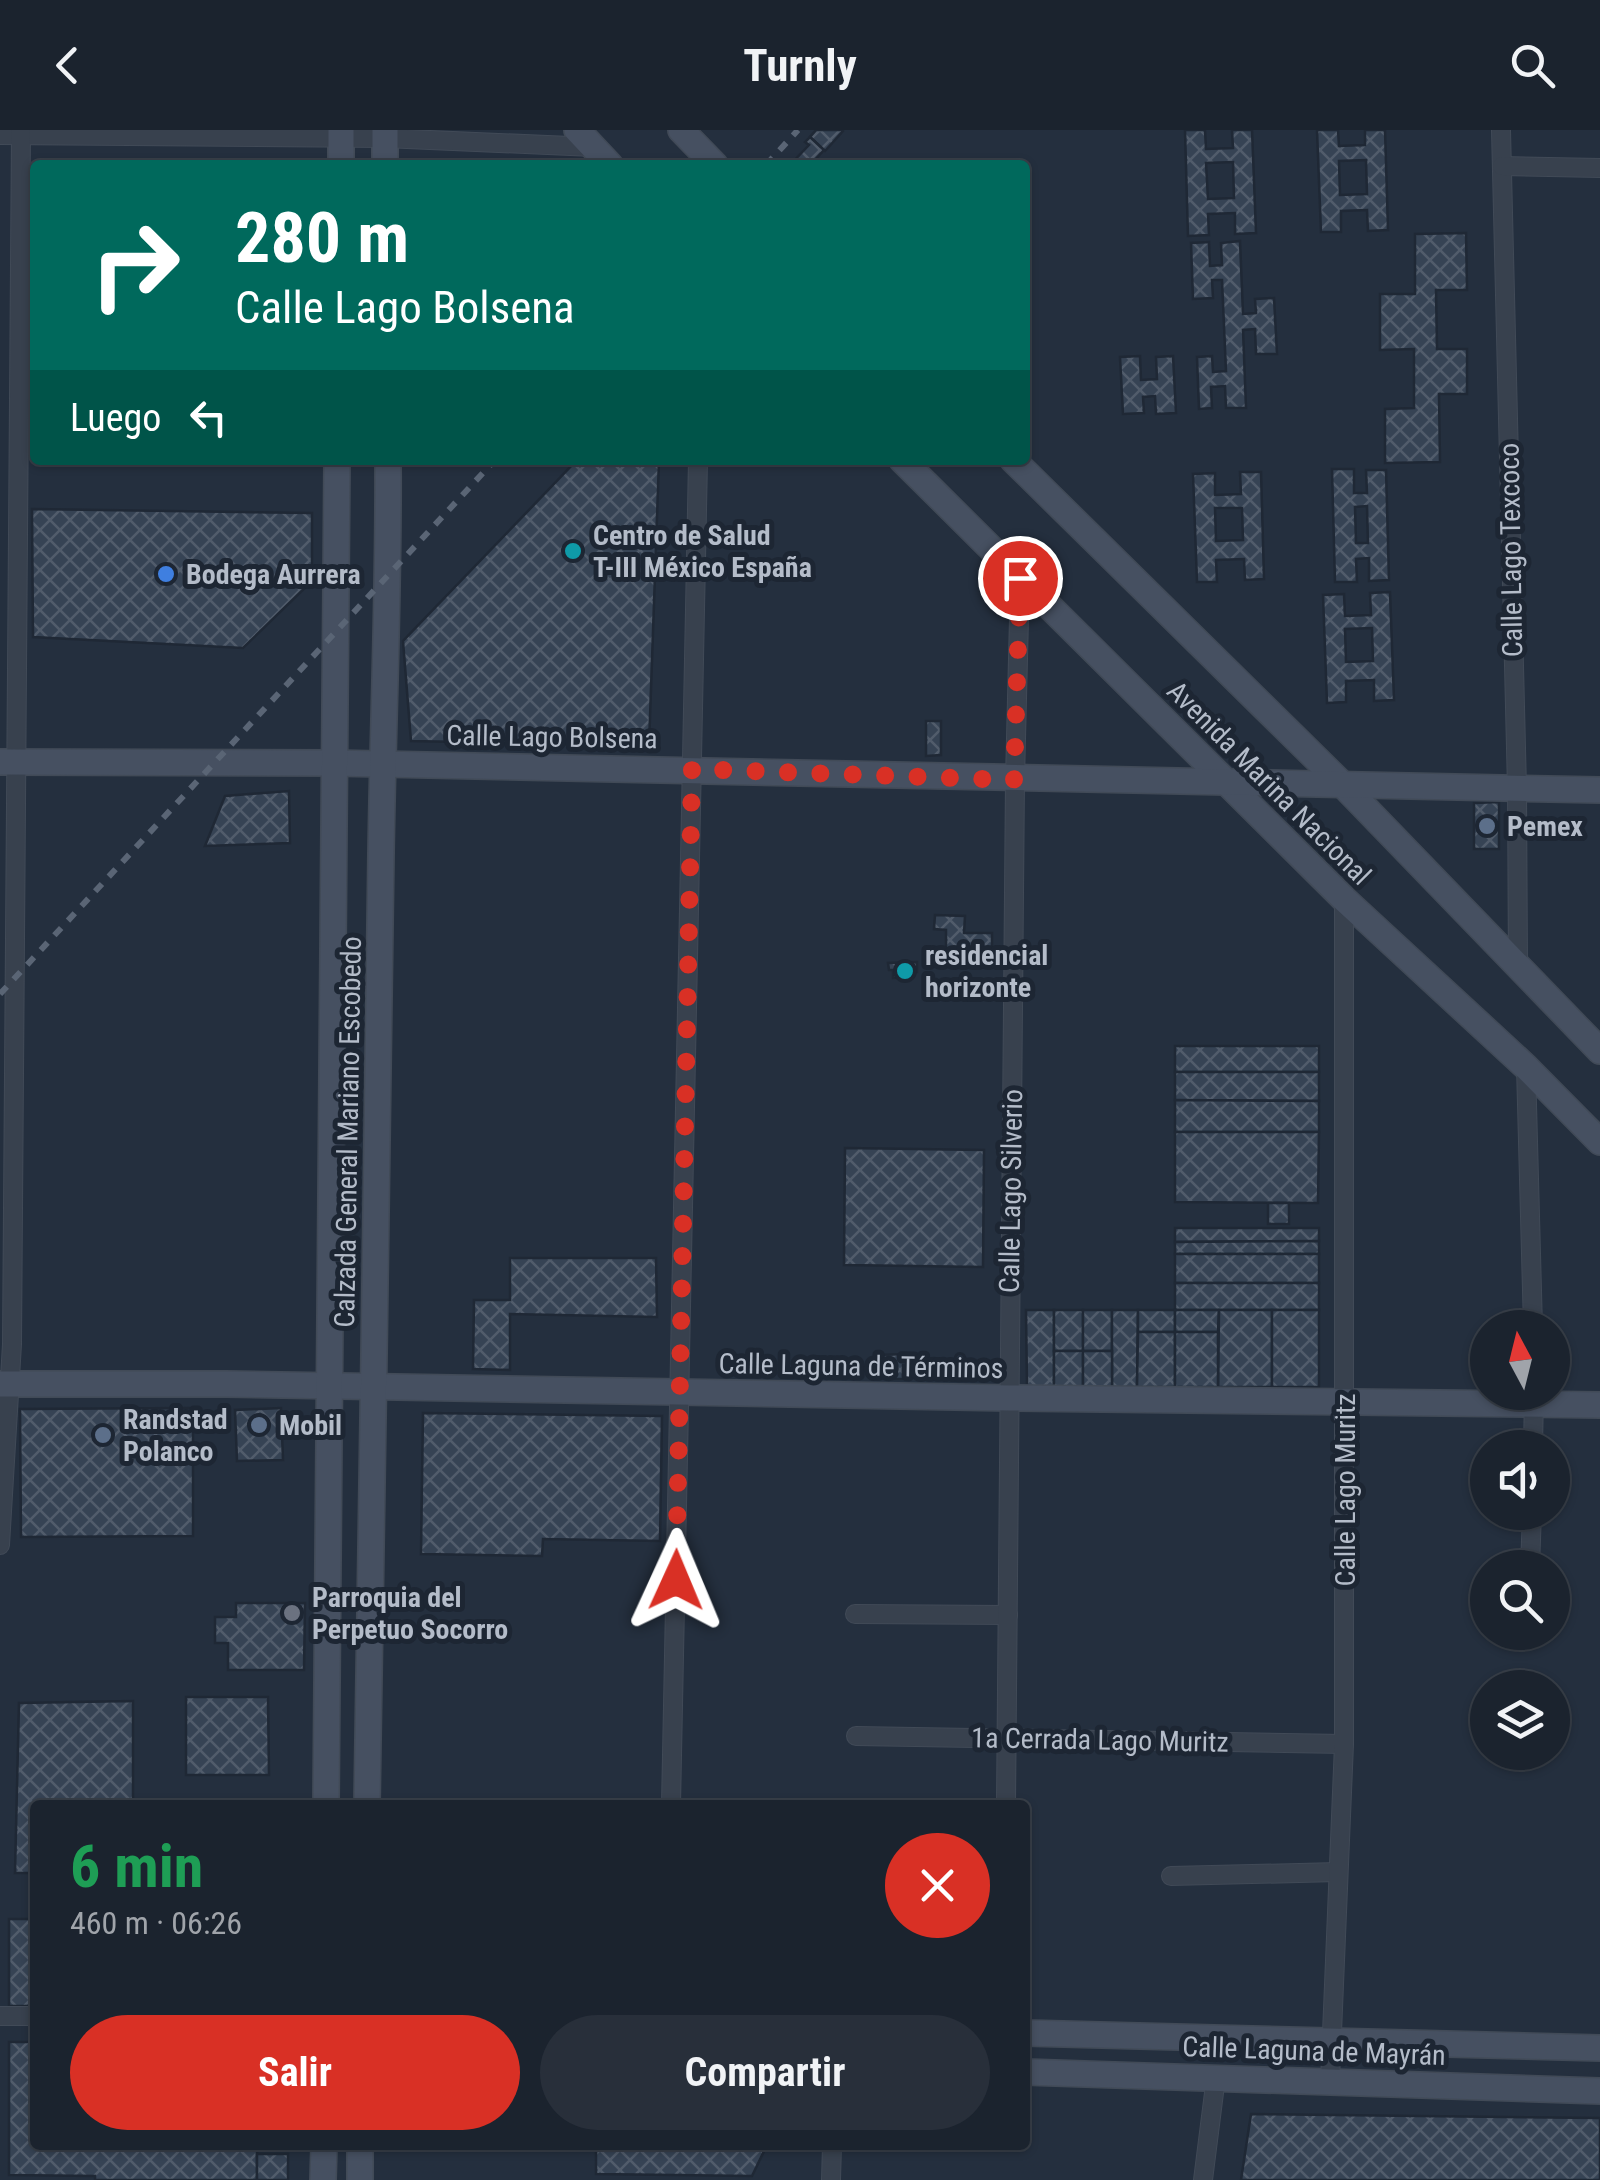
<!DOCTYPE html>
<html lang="es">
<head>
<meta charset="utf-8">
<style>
	body { margin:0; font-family:"Roboto Condensed",sans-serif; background:#282f3a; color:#f1f3f6; height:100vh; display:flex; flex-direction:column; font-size:38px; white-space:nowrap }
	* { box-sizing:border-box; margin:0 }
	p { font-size:32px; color:#a0a4aa }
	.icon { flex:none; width:55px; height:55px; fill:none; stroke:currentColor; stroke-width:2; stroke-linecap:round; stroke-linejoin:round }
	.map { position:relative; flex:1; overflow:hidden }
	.drawer { position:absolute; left:30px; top:1670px; width:1000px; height:350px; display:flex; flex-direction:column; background:#1b232e; border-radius:10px; box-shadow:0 2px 8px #0004,0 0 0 2px #39404a }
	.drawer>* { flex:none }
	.guide { position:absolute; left:30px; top:30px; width:1000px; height:305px; border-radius:10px; box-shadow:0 2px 8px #0004,0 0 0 2px #39404a; background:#00695c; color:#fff; overflow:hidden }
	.needle { width:65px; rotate:353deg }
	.tools { position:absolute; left:1470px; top:1180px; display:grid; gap:20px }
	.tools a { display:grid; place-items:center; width:100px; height:100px; border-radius:50%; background:#1b232e; box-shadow:0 2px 8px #0004,0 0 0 2px #39404a; font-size:50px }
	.pin { position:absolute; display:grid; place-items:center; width:85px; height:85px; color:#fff; margin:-42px; border:5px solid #fff; border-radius:50%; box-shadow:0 2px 10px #0007 }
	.me { position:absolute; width:110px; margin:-55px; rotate:1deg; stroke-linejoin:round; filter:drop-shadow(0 0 8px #0008) }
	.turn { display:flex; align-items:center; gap:35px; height:210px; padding:0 40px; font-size:45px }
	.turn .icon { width:130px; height:130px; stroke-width:2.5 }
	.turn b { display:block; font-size:70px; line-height:85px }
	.then { display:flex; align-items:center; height:95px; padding:0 40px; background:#0003; gap:20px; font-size:38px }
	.round { display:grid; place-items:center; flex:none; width:105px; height:105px; border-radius:52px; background:#282f3a }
	.overview { display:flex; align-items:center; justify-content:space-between; height:170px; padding:0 40px }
	h1 { font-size:60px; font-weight:700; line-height:75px; color:#1e9e55 }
	.button { display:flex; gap:20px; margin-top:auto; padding:20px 40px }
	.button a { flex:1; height:115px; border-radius:60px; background:#d93025; color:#fff; font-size:40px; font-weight:700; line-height:115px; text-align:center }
	.button a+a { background:#282f3a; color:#f1f3f6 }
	header { display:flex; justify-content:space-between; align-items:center; height:130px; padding:0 40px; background:#1b232e; font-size:45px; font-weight:700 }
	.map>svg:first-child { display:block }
	.building { fill:url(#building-cross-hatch); stroke:#1f2835; stroke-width:2.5; fill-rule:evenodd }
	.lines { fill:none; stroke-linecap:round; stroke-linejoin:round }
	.street-casing { stroke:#414a57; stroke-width:20 }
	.secondary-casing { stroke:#414a57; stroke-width:28 }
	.street { stroke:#38414e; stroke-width:18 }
	.secondary { stroke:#465061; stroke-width:25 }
	.rail { stroke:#5a6575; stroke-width:6; stroke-dasharray:10 10; stroke-linecap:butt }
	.route { stroke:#d93025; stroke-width:18; stroke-dasharray:0 32.4 }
	.culture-dot { fill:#0f9aa8; stroke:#1d2633; stroke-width:4 }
	.shop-dot { fill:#3f7fe0; stroke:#1d2633; stroke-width:4 }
	.service-dot { fill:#5c6f8a; stroke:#1d2633; stroke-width:4 }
	.worship-dot { fill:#6b7280; stroke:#1d2633; stroke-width:4 }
	.labels { text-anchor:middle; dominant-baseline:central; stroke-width:10; stroke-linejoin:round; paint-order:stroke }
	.poi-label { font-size:28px; font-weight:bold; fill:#b4bcc9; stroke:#1d2633; text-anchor:start }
	.street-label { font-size:28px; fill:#b4bcc9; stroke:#1d2633 }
</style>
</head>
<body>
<header><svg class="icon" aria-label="back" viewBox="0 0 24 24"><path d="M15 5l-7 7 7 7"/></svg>Turnly<svg class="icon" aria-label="search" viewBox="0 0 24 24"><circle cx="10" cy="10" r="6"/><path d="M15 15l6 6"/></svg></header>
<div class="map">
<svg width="1600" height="2050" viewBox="0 0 1600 2050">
	<defs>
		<pattern id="building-cross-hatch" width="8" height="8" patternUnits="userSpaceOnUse" patternTransform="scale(2.5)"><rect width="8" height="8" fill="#364354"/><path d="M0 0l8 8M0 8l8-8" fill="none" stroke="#515c6b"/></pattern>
	</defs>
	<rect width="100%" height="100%" fill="#242f3e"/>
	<g class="building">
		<polygon points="816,0 843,0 843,1 825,21 810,7"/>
		<path d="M1185 0H1205L1206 19 1233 18 1232 0H1252L1256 103 1235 104V83L1208 84 1209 105 1188 106ZM1233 32 1234 68 1208 69 1206 33Z"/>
		<path d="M1317 0H1338L1339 16 1365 15V0H1385L1388 100 1368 101 1367 80 1341 81V102H1321ZM1366 30 1367 64 1340 65 1339 31Z"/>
		<polygon points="810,7 824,20 810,35 790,35 809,15 805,12"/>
		<polygon points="1466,103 1467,160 1436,160 1437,219 1467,219 1467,264 1439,264 1440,332 1385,333 1385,279 1414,278 1414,219 1380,220 1380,164 1415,164 1415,104"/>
		<polygon points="1240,111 1243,184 1256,183 1255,169 1274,168 1277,224 1256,224 1255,199 1243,200 1246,278 1226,278 1225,256 1211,257 1212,278 1199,279 1197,227 1212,226 1213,242 1226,241 1222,150 1212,150 1213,168 1193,169 1191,113 1209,112 1210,136 1222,135 1221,113"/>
		<polygon points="1140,226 1141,250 1157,249 1156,227 1173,226 1176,283 1156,284 1155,266 1143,267 1144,283 1123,284 1120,227"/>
		<polygon points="577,330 659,330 649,616 411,611 403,511"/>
		<path d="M1332 339H1354V363H1367L1366 340H1386L1389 450 1369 451V428L1356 429 1357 452H1335ZM1367 376 1368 413H1356L1355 377Z"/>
		<path d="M1240 342H1261L1264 449 1245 450 1244 429 1216 430 1217 452H1197L1193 344 1215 343V365L1241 364ZM1215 378H1242L1243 410 1216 411Z"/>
		<polygon points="32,379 312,383 312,451 243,518 33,507"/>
		<path d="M1390 462 1394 570 1374 571V550L1346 551V572L1327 573 1323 465 1344 464 1345 486 1371 485 1370 463ZM1372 498 1373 531 1346 532 1345 499Z"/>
		<polygon points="926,591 941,591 941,625 926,626"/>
		<polygon points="289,661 290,713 205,716 225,666"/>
		<polygon points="1499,672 1499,719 1474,719 1474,673"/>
		<polygon points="935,785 965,786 964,803 992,803 992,819 946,818 946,800 934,799"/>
		<polygon points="917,832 917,842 911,842 911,847 893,848 893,840 889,840 888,833"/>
		<rect x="1175" y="916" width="144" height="26"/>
		<polygon points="1175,942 1319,942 1319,971 1175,970"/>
		<polygon points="1175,970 1319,971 1319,1002 1175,1002"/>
		<polygon points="1175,1002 1319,1002 1318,1073 1175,1072"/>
		<polygon points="845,1018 984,1020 983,1137 844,1135"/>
		<rect x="1268" y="1073" width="21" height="21"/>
		<polygon points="1175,1098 1319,1098 1319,1111 1175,1112"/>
		<polygon points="1319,1111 1319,1124 1175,1124 1175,1112"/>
		<rect x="1175" y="1124" width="144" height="29"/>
		<polygon points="510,1128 656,1128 657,1187 510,1184 510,1240 473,1239 474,1170 510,1170"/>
		<rect x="1175" y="1153" width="144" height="27"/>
		<polygon points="1026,1180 1054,1180 1054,1257 1027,1257"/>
		<rect x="1054" y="1180" width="29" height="41"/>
		<rect x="1083" y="1180" width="29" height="41"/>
		<polygon points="1112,1180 1138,1180 1137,1257 1112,1257"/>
		<rect x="1138" y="1180" width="37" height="22"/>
		<polygon points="1175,1180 1219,1180 1218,1202 1175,1202"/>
		<polygon points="1219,1180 1272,1180 1272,1257 1218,1257"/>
		<rect x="1272" y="1180" width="47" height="77"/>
		<polygon points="1138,1202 1175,1202 1175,1257 1137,1257"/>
		<rect x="1175" y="1202" width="43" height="55"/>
		<rect x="1054" y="1221" width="29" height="36"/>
		<rect x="1083" y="1221" width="29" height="36"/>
		<polygon points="906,1224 906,1249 894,1249 893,1240 877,1240 877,1225"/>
		<polygon points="193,1278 193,1406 21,1407 20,1279"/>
		<polygon points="281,1278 283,1330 237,1331 235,1280"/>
		<polygon points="423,1283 662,1286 660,1411 543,1409 542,1426 421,1424"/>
		<polygon points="236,1473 305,1473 304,1540 228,1540 228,1513 215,1513 215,1487 236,1487"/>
		<polygon points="186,1567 268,1567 269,1645 186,1645"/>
		<polygon points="133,1571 133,1675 35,1675 35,1743 15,1743 19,1573"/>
		<rect x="9" y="1789" width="26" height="87"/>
		<polygon points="9,1912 35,1912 35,2015 257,2015 257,2050 95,2050 95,2046 9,2045"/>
		<polygon points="1251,1984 1600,1988 1600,2050 1241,2050"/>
		<polygon points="596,2015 767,2015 752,2046 596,2044"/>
		<rect x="257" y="2024" width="31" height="26"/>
	</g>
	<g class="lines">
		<g class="street-casing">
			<g id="street">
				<polyline points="1501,0 1517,659 1518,839"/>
				<polyline points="0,5 384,8 593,17"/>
				<polyline points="1502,36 1600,38"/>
				<polyline points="1526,937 1533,1198"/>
				<polyline points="1533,1318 1534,1263"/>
				<polyline points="0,1415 12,1214 21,0"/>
				<polyline points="1530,1438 1532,1382"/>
				<polyline points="855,1484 1008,1485"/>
				<polyline points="856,1606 1344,1614"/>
				<polyline points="671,1675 698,330"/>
				<polyline points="1006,1675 1015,649 1020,448"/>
				<polyline points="1171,1746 1338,1742"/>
				<polyline points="0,1886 35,1886"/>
				<polyline points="1330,1951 1344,1614 1344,769"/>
				<polyline points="831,2050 832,2015"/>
				<polyline points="1203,2050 1216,1947"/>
			</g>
		</g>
		<g class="secondary-casing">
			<g id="secondary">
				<polyline points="385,0 385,35"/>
				<polyline points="577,0 610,35"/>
				<polyline points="681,0 715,35"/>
				<polyline points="341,35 341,0"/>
				<polyline points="902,330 1344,769 1526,937 1600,1012"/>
				<polyline points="1013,330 1343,655 1600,921"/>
				<polyline points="0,632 333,633 1600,660"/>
				<polyline points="0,1254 226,1254 1009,1268 1600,1275"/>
				<polyline points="326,1675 337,330"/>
				<path d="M367 1675C373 1358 376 1040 381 723 383 592 389 461 388 330"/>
				<polyline points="1025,1903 1600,1918"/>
				<polyline points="1025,1942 1600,1961"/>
				<polyline points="323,2050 324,2015"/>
				<polyline points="360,2050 360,2015"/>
			</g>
		</g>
		<use href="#street" class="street"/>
		<use href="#secondary" class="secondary"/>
		<g class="rail">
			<polyline points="766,35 798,0"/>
			<polyline points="0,864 495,330"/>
		</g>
	</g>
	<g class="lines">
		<polyline class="route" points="676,1450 692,639 1014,650 1020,448"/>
	</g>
	<g class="culture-dot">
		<circle cx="573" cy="421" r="10"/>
		<circle cx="905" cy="841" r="10"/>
	</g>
	<circle class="shop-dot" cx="166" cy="444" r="10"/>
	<g class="service-dot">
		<circle cx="1487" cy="696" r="10"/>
		<circle cx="259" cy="1295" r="10"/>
		<circle cx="103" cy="1305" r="10"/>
	</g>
	<circle class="worship-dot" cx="292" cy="1483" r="10"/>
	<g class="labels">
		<g class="poi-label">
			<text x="593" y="405">Centro de Salud<tspan x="593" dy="32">T-III México España</tspan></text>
			<text x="186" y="444">Bodega Aurrera</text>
			<text x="1507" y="696">Pemex</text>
			<text x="925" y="825">residencial<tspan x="925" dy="32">horizonte</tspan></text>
			<text x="123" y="1289">Randstad<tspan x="123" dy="32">Polanco</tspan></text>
			<text x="279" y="1295">Mobil</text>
			<text x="312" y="1467">Parroquia del<tspan x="312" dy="32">Perpetuo Socorro</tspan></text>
		</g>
		<g class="street-label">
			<text transform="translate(1511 420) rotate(-91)">Calle Lago Texcoco</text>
			<text transform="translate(552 607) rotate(1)">Calle Lago Bolsena</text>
			<text transform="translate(1269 653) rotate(45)">Avenida Marina Nacional</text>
			<text transform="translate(348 1002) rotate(-89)">Calzada General Mariano Escobedo</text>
			<text transform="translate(1011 1061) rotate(-89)">Calle Lago Silverio</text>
			<text transform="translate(861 1236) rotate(1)">Calle Laguna de Términos</text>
			<text transform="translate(1345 1360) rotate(-90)">Calle Lago Muritz</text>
			<text transform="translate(1100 1610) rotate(1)">1a Cerrada Lago Muritz</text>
			<text transform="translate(1314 1921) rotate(2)">Calle Laguna de Mayrán</text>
		</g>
	</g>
</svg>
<div class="tools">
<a><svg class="needle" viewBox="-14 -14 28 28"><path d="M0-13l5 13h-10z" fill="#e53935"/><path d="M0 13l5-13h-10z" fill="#a0a4aa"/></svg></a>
<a><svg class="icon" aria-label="sound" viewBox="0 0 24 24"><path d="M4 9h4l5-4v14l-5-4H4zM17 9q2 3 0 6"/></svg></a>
<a><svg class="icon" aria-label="search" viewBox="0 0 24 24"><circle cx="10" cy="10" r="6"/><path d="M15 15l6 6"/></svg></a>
<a><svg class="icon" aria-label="layers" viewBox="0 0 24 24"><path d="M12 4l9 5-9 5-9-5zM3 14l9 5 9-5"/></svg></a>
</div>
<div class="pin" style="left:1020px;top:448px;background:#d93025"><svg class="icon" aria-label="arrive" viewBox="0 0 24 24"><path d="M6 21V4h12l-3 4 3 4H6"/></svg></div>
<svg class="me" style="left:676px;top:1450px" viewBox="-20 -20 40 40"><path d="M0-17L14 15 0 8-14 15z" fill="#d93025" stroke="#fff" stroke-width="4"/></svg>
<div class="guide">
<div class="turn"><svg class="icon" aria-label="right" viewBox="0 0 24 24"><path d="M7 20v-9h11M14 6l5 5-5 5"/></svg><div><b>280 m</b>Calle Lago Bolsena</div></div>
<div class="then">Luego<svg class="icon" aria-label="left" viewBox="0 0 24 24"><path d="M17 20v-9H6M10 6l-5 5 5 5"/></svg></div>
</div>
<section class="drawer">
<div class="overview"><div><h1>6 min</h1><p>460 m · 06:26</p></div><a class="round" style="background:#d93025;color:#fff"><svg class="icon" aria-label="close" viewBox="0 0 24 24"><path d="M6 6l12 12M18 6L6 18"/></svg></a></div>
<div class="button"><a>Salir</a><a>Compartir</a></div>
</section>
</div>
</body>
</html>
